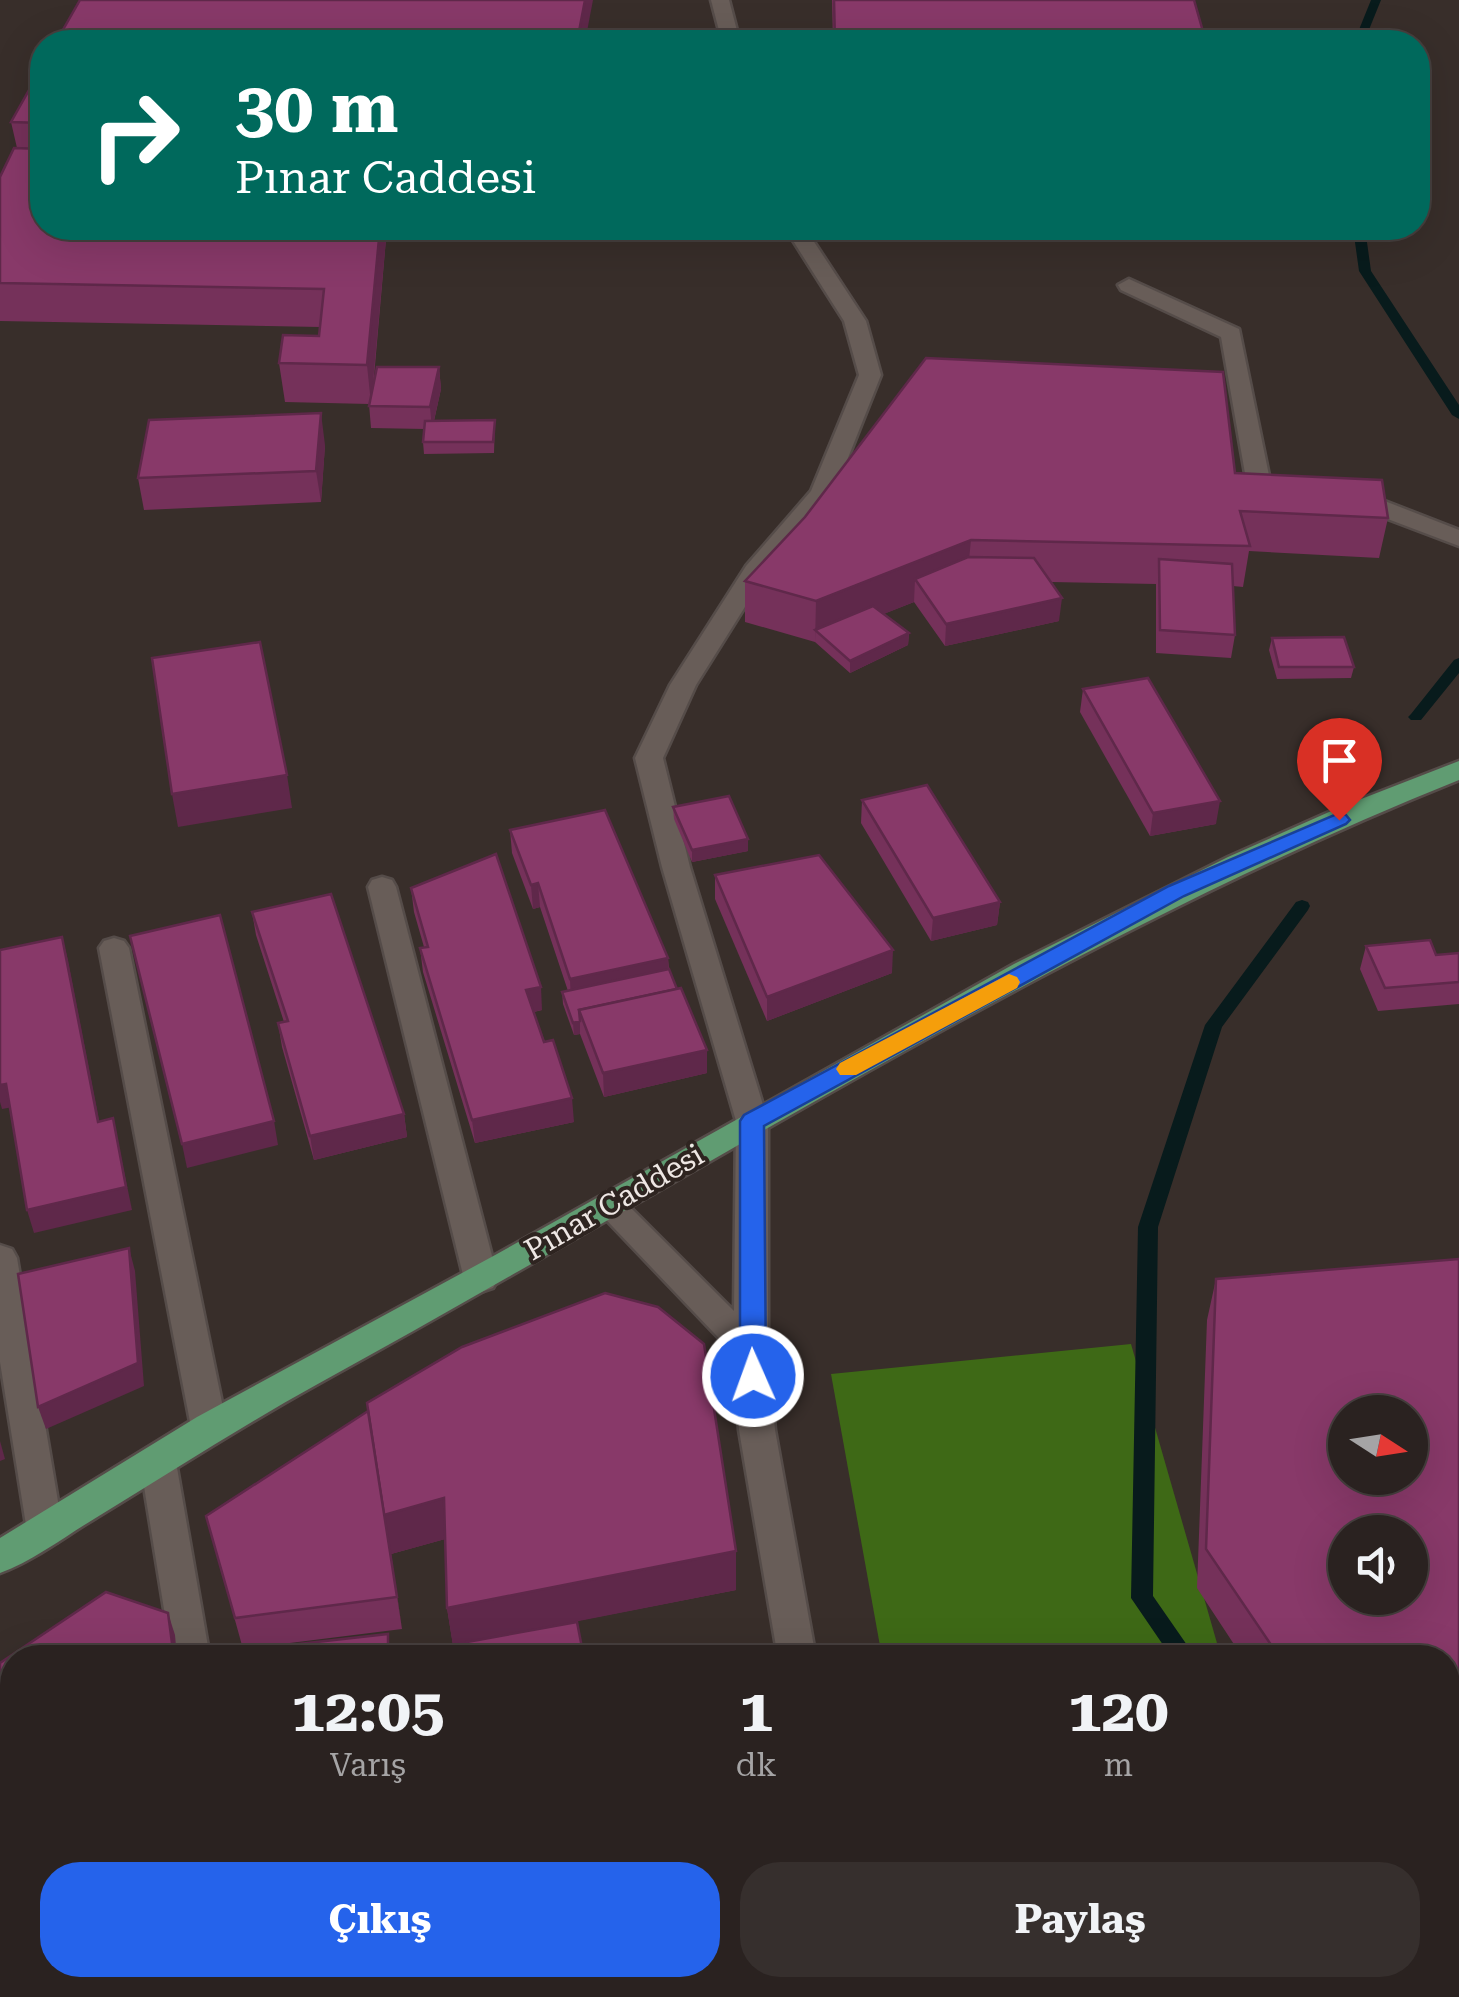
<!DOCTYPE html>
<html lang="tr">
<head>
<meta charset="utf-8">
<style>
	body { margin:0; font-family:"Roboto Serif",serif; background:#362f2d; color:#f1f3f6; height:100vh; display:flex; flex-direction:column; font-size:38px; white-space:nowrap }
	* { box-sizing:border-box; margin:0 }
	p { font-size:32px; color:#a5a4a5 }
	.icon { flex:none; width:55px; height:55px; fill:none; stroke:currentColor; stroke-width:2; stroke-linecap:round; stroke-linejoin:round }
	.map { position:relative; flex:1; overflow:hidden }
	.panel { position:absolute; left:0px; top:1645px; width:1460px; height:352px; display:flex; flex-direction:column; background:#2a2220; border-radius:40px 40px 0 0; box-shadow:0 10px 40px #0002,0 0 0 2px #463f3e }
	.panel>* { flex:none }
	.guide { position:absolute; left:30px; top:30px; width:1400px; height:210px; border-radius:40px; box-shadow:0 10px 40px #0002,0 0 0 2px #463f3e; background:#00695c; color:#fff; overflow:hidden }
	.needle { width:65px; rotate:102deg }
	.fabs { position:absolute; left:1328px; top:1395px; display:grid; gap:20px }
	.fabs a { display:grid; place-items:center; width:100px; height:100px; border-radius:50%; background:#2a2220; box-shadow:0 10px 40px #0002,0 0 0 2px #463f3e; font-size:50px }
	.pin { position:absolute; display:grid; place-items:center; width:85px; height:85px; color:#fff; margin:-102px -42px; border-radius:50% 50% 50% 0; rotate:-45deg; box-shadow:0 0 10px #0007 }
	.pin .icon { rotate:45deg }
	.me { position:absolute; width:110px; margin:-55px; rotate:358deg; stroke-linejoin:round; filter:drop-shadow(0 0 8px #0008) }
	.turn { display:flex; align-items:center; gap:35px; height:210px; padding:0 40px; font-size:45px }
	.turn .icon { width:130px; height:130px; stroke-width:2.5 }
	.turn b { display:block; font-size:70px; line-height:85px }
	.eta { display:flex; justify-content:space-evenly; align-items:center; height:170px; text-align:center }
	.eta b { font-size:60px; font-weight:700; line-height:70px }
	.action { display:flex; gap:20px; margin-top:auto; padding:20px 40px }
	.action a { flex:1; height:115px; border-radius:40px; background:#2563eb; color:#fff; font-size:40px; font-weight:700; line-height:115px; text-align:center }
	.action a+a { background:#362f2d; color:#f1f3f6 }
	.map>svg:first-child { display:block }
	.forest { fill:#3e6916 }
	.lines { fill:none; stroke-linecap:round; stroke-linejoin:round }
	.stream { fill:#081b1c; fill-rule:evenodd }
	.minor-casing { stroke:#554c49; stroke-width:5 }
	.major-casing { stroke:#554c49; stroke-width:5 }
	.minor { fill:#685d58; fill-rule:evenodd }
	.major { fill:#609c72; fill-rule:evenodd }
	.wall { fill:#75315a }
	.shaded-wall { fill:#5f284a }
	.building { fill:#883969; stroke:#5f284a; stroke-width:2.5; fill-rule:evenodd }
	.route { fill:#2563eb; stroke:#184099; stroke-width:2.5 }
	.slow { fill:#f59e0b }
	.labels { text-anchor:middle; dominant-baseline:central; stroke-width:8; stroke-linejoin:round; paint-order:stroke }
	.street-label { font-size:30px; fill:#eee7e4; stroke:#2e2420 }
</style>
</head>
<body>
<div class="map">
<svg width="1459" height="1997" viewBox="0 0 1459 1997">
	<rect width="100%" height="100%" fill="#382e2a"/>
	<g class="forest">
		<polygon points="1131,1344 1221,1657 882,1657 831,1374"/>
		<polygon points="1459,1904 1459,1997 944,1997 942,1985 1448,1985 1448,1906"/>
	</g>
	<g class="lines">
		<g class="stream">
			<polygon points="1371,0 1381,0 1364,42 1354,42"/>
			<polygon points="1353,228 1365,228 1371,271 1459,405 1459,419 1452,415 1359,271"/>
			<polygon points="1459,658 1459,673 1421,720 1411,720 1408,717 1411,714 1454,660"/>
			<polygon points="1302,900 1308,902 1310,906 1308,910 1222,1027 1158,1227 1153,1596 1196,1658 1172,1658 1131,1598 1138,1227 1205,1025 1296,902"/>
			<polygon points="1459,1797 1459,1819 1448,1820 1448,1798"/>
		</g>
		<g class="minor-casing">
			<g id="minor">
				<polygon points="711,0 729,0 740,42 722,42"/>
				<polygon points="785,228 805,228 866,321 881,375 834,493 768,570 696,685 663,758 690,867 768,1121 768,1349 775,1430 816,1658 778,1658 739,1430 734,1354 594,1207 599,1198 610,1195 621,1198 734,1311 736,1121 662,867 635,758 670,685 746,566 811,491 859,375 844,321"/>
				<polygon points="1129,279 1239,329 1272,490 1288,493 1291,498 1288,503 1261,503 1249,496 1221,337 1121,290 1118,285"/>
				<polygon points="1350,495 1377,498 1459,530 1459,546 1364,510 1341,507 1338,502"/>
				<polygon points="382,877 392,880 396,887 498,1279 493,1288 481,1292 469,1288 464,1279 368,887 372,880"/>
				<polygon points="114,938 124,941 129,948 227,1427 221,1437 209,1442 197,1437 191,1427 99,948 104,941"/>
				<polygon points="0,1245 12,1249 17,1258 63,1531 58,1542 45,1547 32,1542 27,1531 0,1362"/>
				<polygon points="158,1447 171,1452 176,1462 210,1658 172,1658 140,1462 145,1452"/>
				<polygon points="209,1985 251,1985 252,1997 210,1997"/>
				<polygon points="830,1985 872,1985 874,1997 832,1997"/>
			</g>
		</g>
		<g class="major-casing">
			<path id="major" d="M1459 761V780C1058 941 694 1178 316 1385 240 1427 168 1474 94 1519 64 1537 33 1561 0 1573V1538L197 1417 497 1254 1014 964 1228 857 1338 808Z"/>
		</g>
		<use href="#minor" class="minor"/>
		<use href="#major" class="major"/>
	</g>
	<g class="wall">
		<polygon points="832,0 1194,0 1206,42 833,42"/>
		<polygon points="42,67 42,228 387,228 373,388 439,367 441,389 434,421 495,420 494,453 424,454 423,442 425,429 371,428 369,404 285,402 279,363 319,336 320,327 0,321 0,177 17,148 11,122"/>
		<polygon points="325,445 321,502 144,510 138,478"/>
		<polygon points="1235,473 1388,518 1379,558 1249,551 1243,587 1233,586 1235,635 1231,658 1156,653 1156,584 1051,582 1059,621 945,646 914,602 883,614 909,633 908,645 850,673 815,642 745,622 745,581"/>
		<polygon points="1272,638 1354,667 1351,678 1277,679 1269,650"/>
		<polygon points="1083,689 1216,824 1150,836 1080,712"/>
		<polygon points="862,800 1000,902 997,925 931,941 861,823"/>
		<polygon points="673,807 748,851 692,862 674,819"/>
		<polygon points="510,830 668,958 669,969 707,1073 604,1097 580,1034 574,1035 563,1004 562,992 568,991 540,907 533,909 512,853"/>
		<polygon points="715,875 892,973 767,1021 715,899"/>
		<polygon points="411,888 542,1010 534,1012 574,1122 475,1143 423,972 420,948 424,947 414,912"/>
		<polygon points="252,912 404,1114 407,1137 314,1160 282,1047 278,1023 284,1022 256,935"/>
		<polygon points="1366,946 1436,955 1459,953 1459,1004 1378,1011 1360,969"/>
		<polygon points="1459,1259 1459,1777 1448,1778 1448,1658 1243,1658 1197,1588 1207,1320 1216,1279"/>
		<polygon points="368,1411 736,1590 453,1645 447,1608 445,1539 391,1554 390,1547 402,1629 243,1649 215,1548"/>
	</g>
	<g class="shaded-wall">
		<polygon points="585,0 593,0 585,42 577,42"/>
		<polygon points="380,228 387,228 371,404 367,365"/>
		<polygon points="439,367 441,389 432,429 430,407"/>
		<polygon points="321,413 325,445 321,502 316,471"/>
		<polygon points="971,540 967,580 915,579 914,602 824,638 815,630 815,642 816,601"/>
		<polygon points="1062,598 1059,621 945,646 946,624"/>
		<polygon points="909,633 908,645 850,673 850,661"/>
		<polygon points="287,775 292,808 178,827 172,794"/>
		<polygon points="1220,801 1216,824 1150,836 1153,813"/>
		<polygon points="748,839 748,851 692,862 692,850"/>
		<polygon points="538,883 540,907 533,909 531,885"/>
		<polygon points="1000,902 997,925 931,941 933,918"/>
		<polygon points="62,937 68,960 104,1145 98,1122"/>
		<polygon points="893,950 892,973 767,1021 767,997"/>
		<polygon points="668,958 669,981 571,1002 570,979"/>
		<polygon points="541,987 542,1010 528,1013 526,990"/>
		<polygon points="580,1021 580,1034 574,1035 573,1023"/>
		<polygon points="707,1050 707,1073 604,1097 603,1073"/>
		<polygon points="6,1084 13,1107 2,1109 0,1102 0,1085"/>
		<polygon points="572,1098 574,1122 475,1143 472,1120"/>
		<polygon points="404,1114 407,1137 314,1160 310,1136"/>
		<polygon points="113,1118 132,1210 34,1233 27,1210"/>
		<polygon points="274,1121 278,1145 187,1168 182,1144"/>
		<polygon points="129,1248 135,1271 144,1386 46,1429 38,1407"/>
		<polygon points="368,1411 444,1498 449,1538 391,1554 390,1547 402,1629"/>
		<polygon points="0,1441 5,1459 0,1461"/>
		<polygon points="736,1551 736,1590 453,1646 447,1608"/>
		<polygon points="168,1613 175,1635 177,1658 174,1658"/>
		<polygon points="12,1733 12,1757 0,1760 0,1736"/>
		<polygon points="12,1844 12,1867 0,1870 0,1847"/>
		<polygon points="188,1985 194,1985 196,1997 189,1997"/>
		<polygon points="675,1985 785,1985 785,1991 754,1997 616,1997"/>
	</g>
	<g class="building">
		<polygon points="80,0 585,0 577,42 56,42"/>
		<polygon points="834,0 1194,0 1206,42 835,42"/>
		<polygon points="42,67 42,123 11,122"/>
		<polygon points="14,148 42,149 42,228 380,228 367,365 279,363 283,335 319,336 324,289 0,283 0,177"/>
		<polygon points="926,358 1223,372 1235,473 1382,480 1388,518 1240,511 1250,546 971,540 816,601 745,581 805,517"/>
		<polygon points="377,367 439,367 430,407 369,406"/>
		<polygon points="321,413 316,471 138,478 149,420"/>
		<polygon points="495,420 493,442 423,442 425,421"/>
		<polygon points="968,557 1034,558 1062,598 946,624 915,579"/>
		<polygon points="1159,559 1232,564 1235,635 1160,630"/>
		<polygon points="873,606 909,633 850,661 815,630"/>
		<polygon points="1344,637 1354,667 1279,667 1272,638"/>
		<polygon points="260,642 287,775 172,794 152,658"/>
		<polygon points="1148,678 1220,801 1153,813 1083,689"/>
		<polygon points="927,785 1000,902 933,918 862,800"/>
		<polygon points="729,796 748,839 692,850 673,807"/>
		<polygon points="605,810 668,958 570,979 538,883 531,885 510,830"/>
		<polygon points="496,854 541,987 526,990 544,1042 553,1040 572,1098 472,1120 420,948 428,947 411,888"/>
		<polygon points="819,855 893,950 767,997 715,875"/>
		<polygon points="331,894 404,1114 310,1136 278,1023 288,1021 252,912"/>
		<polygon points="220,915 274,1121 182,1144 130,936"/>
		<polygon points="62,937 98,1122 113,1118 126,1187 27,1210 6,1084 0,1085 0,950"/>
		<polygon points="1430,940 1436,955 1459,953 1459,982 1385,988 1366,946"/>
		<polygon points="669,969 677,989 579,1010 580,1021 573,1023 562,992"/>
		<polygon points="681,988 707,1050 603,1073 579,1010"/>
		<polygon points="129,1248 138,1363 38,1407 18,1274"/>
		<path d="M1459 1259V1740L1448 1741V1658H1280L1206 1549 1216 1279ZM1345 1412H1410V1478H1345ZM1345 1532H1410V1598H1345Z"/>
		<polygon points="605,1293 658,1307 704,1344 736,1551 447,1608 444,1498 384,1515 367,1403 462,1347"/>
		<polygon points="368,1411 397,1597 235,1618 206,1516"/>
		<polygon points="106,1592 168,1613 174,1658 12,1658 12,1733 0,1736 0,1663"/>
		<polygon points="577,1622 584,1658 447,1658 445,1646"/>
		<polygon points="388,1634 388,1658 237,1658 237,1651"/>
		<polygon points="12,1768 12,1844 0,1847 0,1771"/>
		<polygon points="12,1881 12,1985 188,1985 189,1997 5,1997 0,1884"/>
		<polygon points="260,1985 436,1985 438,1997 261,1997"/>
		<polygon points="528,1985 675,1985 616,1997 530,1997"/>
	</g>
	<polygon class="route" points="1339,813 1346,815 1350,820 1346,824 1184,896 764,1126 766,1376 762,1383 753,1386 744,1383 740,1376 740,1121 744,1115 1169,886"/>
	<polygon class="slow" points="1009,974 1017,977 1020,982 1017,988 856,1075 840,1075 836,1069 840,1063"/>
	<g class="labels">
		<g class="street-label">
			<text transform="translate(614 1202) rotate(-30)">Pınar Caddesi</text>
		</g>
	</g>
</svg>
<div class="fabs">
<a><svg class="needle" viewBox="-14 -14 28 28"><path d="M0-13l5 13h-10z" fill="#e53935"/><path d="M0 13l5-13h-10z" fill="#a5a4a5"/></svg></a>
<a><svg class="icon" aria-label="sound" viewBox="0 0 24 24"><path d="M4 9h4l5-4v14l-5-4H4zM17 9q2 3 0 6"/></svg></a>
</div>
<div class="pin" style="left:1339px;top:820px;background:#d93025"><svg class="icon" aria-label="arrive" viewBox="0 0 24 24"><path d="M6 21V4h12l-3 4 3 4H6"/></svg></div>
<svg class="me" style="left:753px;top:1376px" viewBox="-20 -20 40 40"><circle r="17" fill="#2563eb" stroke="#fff" stroke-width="3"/><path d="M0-11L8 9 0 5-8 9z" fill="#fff"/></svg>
<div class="guide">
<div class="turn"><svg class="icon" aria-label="right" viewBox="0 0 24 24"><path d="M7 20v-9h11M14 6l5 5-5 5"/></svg><div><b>30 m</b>Pınar Caddesi</div></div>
</div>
<section class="panel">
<div class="eta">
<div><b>12:05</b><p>Varış</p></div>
<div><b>1</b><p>dk</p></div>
<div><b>120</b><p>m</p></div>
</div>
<div class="action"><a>Çıkış</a><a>Paylaş</a></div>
</section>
</div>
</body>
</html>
